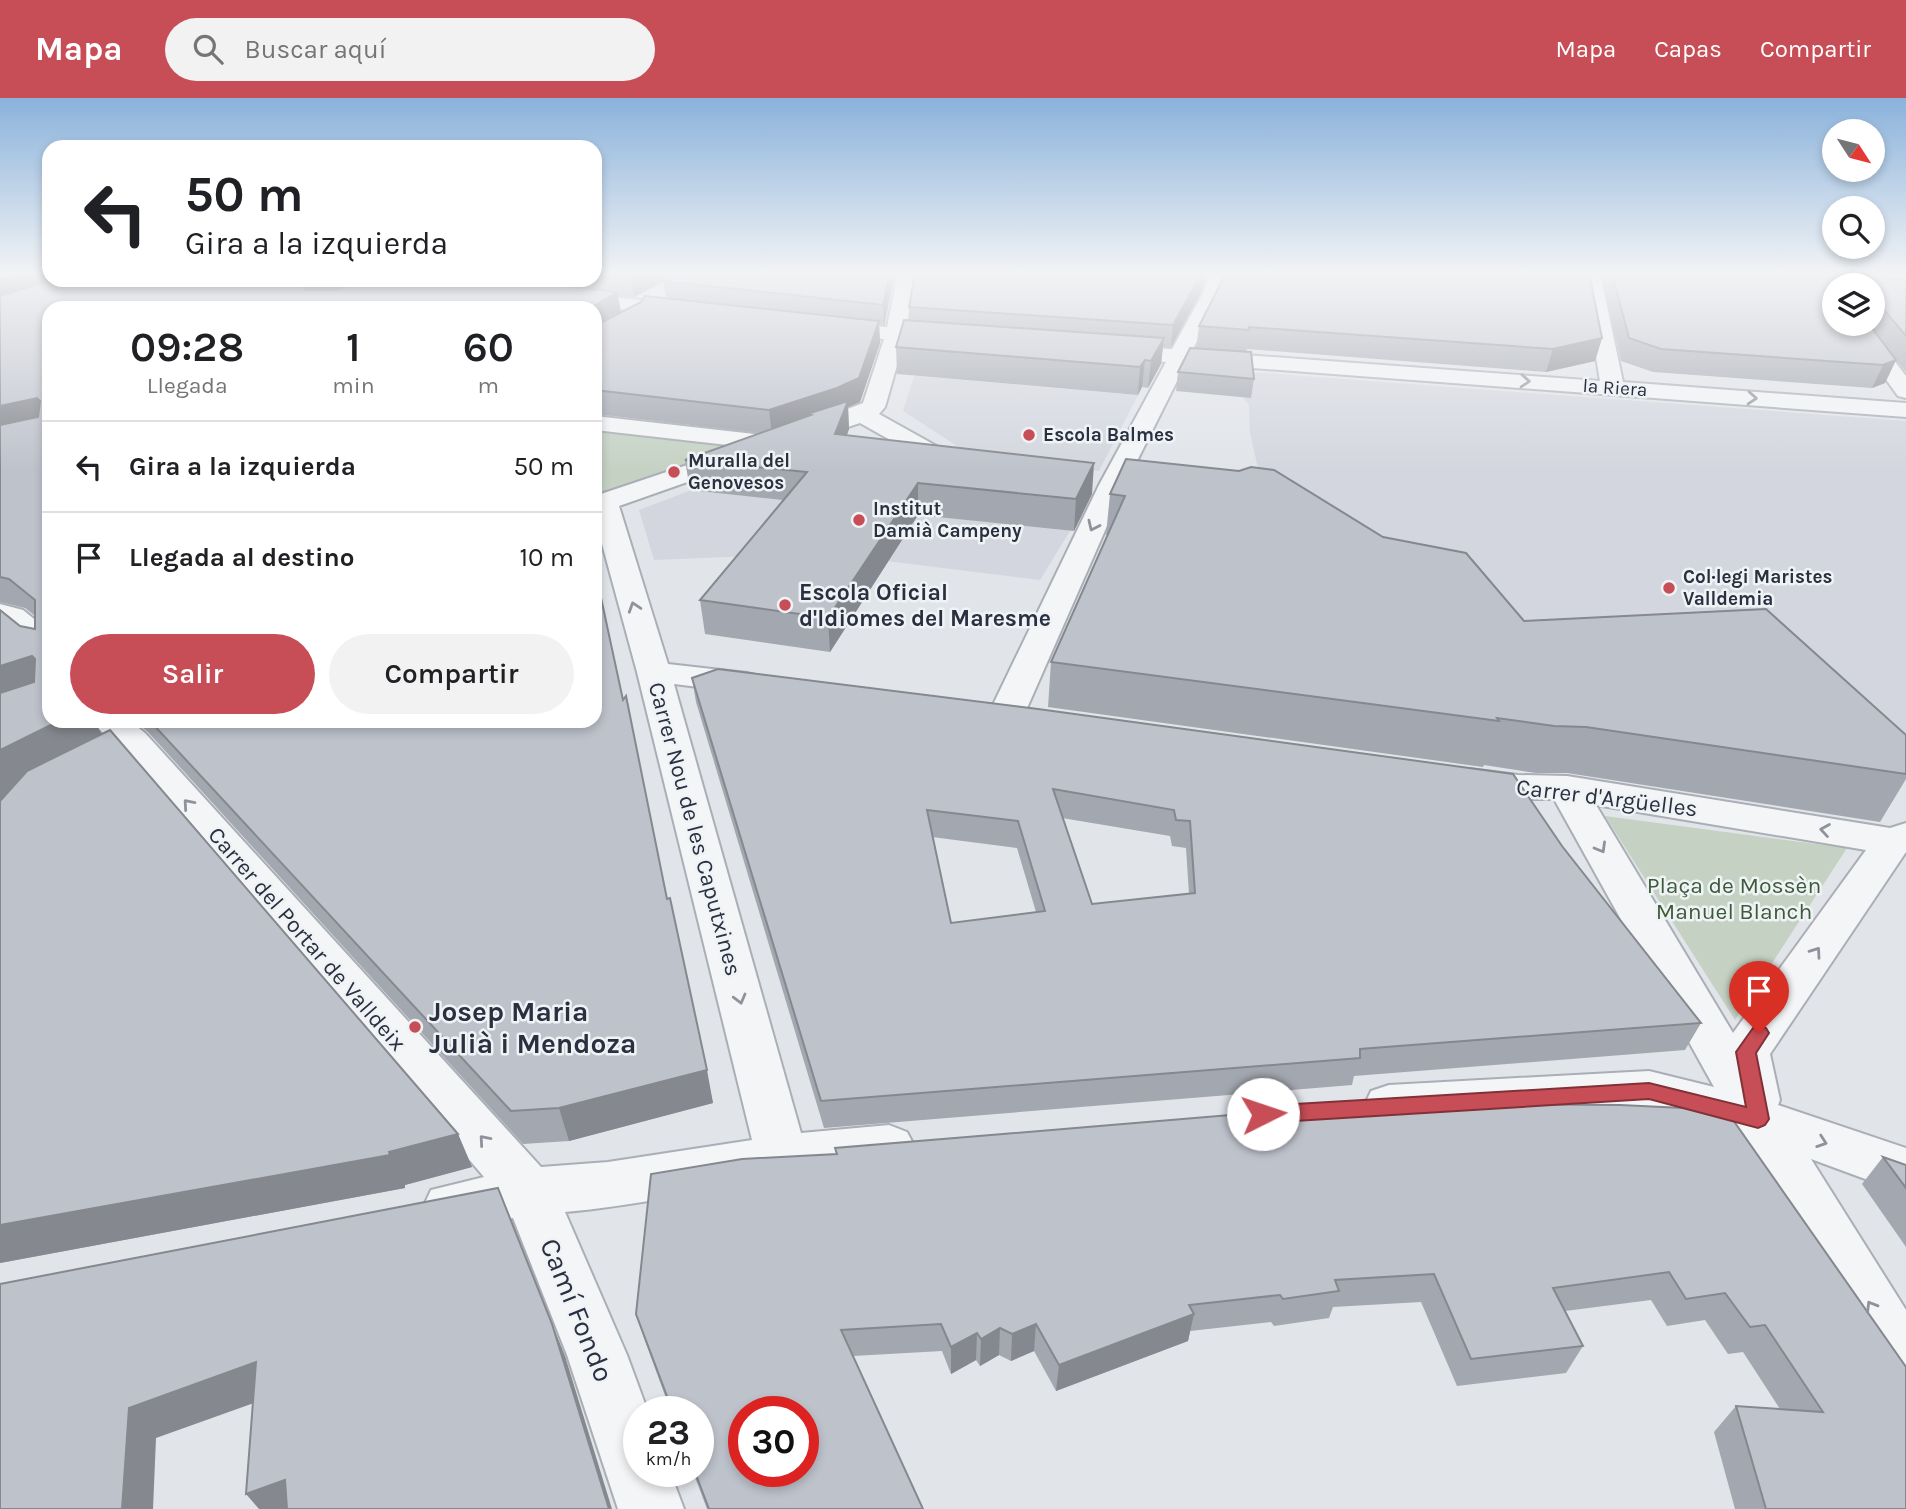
<!DOCTYPE html>
<html lang="es">
<head>
<meta charset="utf-8">
<style>
	body { margin:0; font-family:Karla,sans-serif; background:#f2f2f2; color:#202124; height:100vh; display:flex; flex-direction:column; font-size:26px; white-space:nowrap }
	* { box-sizing:border-box; margin:0 }
	p { font-size:23px; color:#757577 }
	.icon { flex:none; width:38px; height:38px; fill:none; stroke:currentColor; stroke-width:2; stroke-linecap:round; stroke-linejoin:round }
	.map { position:relative; flex:1; overflow:hidden }
	.sheet { position:absolute; left:42px; top:203px; width:560px; height:427px; display:flex; flex-direction:column; background:#fff; border-radius:21px; box-shadow:0 4px 10px #0003 }
	.sheet>* { flex:none }
	.guide { position:absolute; left:42px; top:42px; width:560px; height:147px; border-radius:21px; box-shadow:0 4px 10px #0003; background:#fff; color:#202124; overflow:hidden }
	.needle { width:46px; rotate:126deg }
	.buttons { position:absolute; left:1822px; top:21px; display:grid; gap:14px }
	.buttons a { display:grid; place-items:center; width:63px; height:63px; border-radius:50%; background:#fff; box-shadow:0 4px 10px #0003; font-size:35px }
	.speed { position:absolute; left:623px; top:1298px; display:flex; gap:14px; font-size:35px; font-weight:700; text-align:center }
	.speed>* { display:grid; place-content:center; width:91px; height:91px; border-radius:50%; background:#fff; box-shadow:0 4px 10px #0003; line-height:1 }
	.speed small { font-size:18px; font-weight:400 }
	.speed .limit { border:10px solid #d22; background:#fff; color:#111 }
	.pin { position:absolute; display:grid; place-items:center; width:60px; height:60px; color:#fff; margin:-72px -30px; border-radius:50% 50% 50% 0; rotate:-45deg; box-shadow:0 0 7px #0007 }
	.pin .icon { rotate:45deg }
	.me { position:absolute; width:77px; margin:-38px; rotate:86deg; stroke-linejoin:round; filter:drop-shadow(0 0 5px #0008) }
	.turn { display:flex; align-items:center; gap:24px; height:147px; padding:0 28px; font-size:32px }
	.turn .icon { width:91px; height:91px; stroke-width:2.5 }
	.turn b { display:block; font-size:49px; line-height:60px }
	.eta { display:flex; justify-content:space-evenly; align-items:center; height:119px; text-align:center }
	.eta b { font-size:42px; font-weight:600; line-height:49px }
	.cta { display:flex; gap:14px; margin-top:auto; padding:14px 28px }
	.cta a { flex:1; height:80px; border-radius:42px; background:#c74d56; color:#fff; font-size:28px; font-weight:600; line-height:80px; text-align:center }
	.cta a+a { background:#f2f2f2; color:#202124 }
	ul { padding:0; list-style:none }
	li { display:flex; align-items:center; gap:21px; height:91px; padding:0 28px; border-top:2px solid #e0e0e0 }
	li div { flex:1 }
	li b { display:block; font-size:26px }
	li em { font-style:normal }
	header { display:flex; align-items:center; gap:42px; box-sizing:border-box; height:98px; padding:0 35px; background:#c74d56; color:#fff }
	header strong { font-size:33px }
	nav { display:flex; gap:38px; margin-inline-start:auto; font-size:24px }
	.search { width:490px; height:63px; background:#f2f2f2; display:flex; align-items:center; gap:18px; box-sizing:border-box; padding:0 24px; border-radius:38px; color:#757577; font-size:26px }
	.map>svg:first-child { display:block }
	.built { fill:#d3d6de }
	.green { fill:#c5d2c3 }
	.lines { fill:none; stroke-linecap:round; stroke-linejoin:round }
	.minor-casing { stroke:#aaaeb6; stroke-width:4 }
	.minor { fill:#f4f5f7; fill-rule:evenodd }
	.wall { fill:#a3a7af; fill-rule:evenodd }
	.shaded-wall { fill:#85888e }
	.building { fill:#bec2cb; stroke:#85888e; stroke-width:2; fill-rule:evenodd }
	.oneway { stroke:#8f929c }
	.route { fill:#c74d56; stroke:#813238; stroke-width:2 }
	.poi-dot { fill:#c74d56; stroke:#f0f3f6; stroke-width:2.5 }
	.labels { text-anchor:middle; dominant-baseline:central; stroke-width:5; stroke-linejoin:round; paint-order:stroke }
	.far-street-label { font-size:19px; fill:#2a3040; stroke:#f0f3f6 }
	.far-poi-label { font-size:19px; font-weight:bold; fill:#2a3040; stroke:#f0f3f6; text-anchor:start }
	.poi-label { font-size:23px; font-weight:bold; fill:#2a3040; stroke:#f0f3f6; text-anchor:start }
	.street-label { font-size:23px; fill:#2a3040; stroke:#f0f3f6 }
	.park-label { font-size:23px; fill:#3c5b38; stroke:#f0f3f6 }
	.near-poi-label { font-size:28px; font-weight:bold; fill:#2a3040; stroke:#f0f3f6; text-anchor:start }
	.near-street-label { font-size:28px; fill:#2a3040; stroke:#f0f3f6 }
</style>
</head>
<body>
<header>
<strong>Mapa</strong>
<div class="search"><svg class="icon" aria-label="search" viewBox="0 0 24 24"><circle cx="10" cy="10" r="6"/><path d="M15 15l6 6"/></svg>Buscar aquí</div>
<nav><a>Mapa</a><a>Capas</a><a>Compartir</a></nav>
</header>
<div class="map">
<svg width="1906" height="1411" viewBox="0 0 1906 1411">
	<rect width="100%" height="100%" fill="#e1e4e9"/>
	<g class="built">
		<polygon points="1235,273 1906,323 1906,681 1509,567 1267,410 1250,335 1249,307 1240,296"/>
		<polygon points="914,278 1138,297 1099,373 977,361 903,313"/>
		<polygon points="776,360 1070,433 1040,482 862,460 797,456 654,462 639,412"/>
	</g>
	<g class="green">
		<polygon points="602,330 769,341 598,399 595,396 595,366"/>
		<polygon points="1605,718 1847,750 1735,922"/>
	</g>
	<g class="lines">
		<g class="minor-casing">
			<g id="minor">
				<polygon points="898,175 916,175 906,231 958,238 961,242 958,246 951,248 904,243 885,309 879,316 967,365 971,370 967,375 958,378 949,375 860,325 799,345 790,343 787,338 790,333 863,305 884,241 827,235 820,233 817,229 820,225 827,223 887,229"/>
				<polygon points="1210,175 1228,175 1221,195 1192,253 1600,283 1582,175 1600,175 1623,284 1906,305 1906,319 1186,265 1125,387 1024,617 1018,624 1006,628 994,624 988,617 1099,387 1166,264 1109,259 1102,257 1098,253 1102,249 1109,247 1172,251 1203,195"/>
				<polygon points="566,194 687,207 697,213 687,219 559,204 556,200"/>
				<polygon points="1846,226 1866,226 1906,278 1906,300 1898,298"/>
				<polygon points="595,318 763,337 772,339 775,344 772,349 763,351 595,332"/>
				<path d="M735 351 744 354 748 359 744 364 619 408 668 566 747 575 759 578 764 585 759 592 747 595 674 586 801 1035 889 1027 907 1034 915 1049 907 1064C867 1078 823 1076 781 1081 709 1091 637 1108 565 1114L627 1257 648 1314H639V1374H670L684 1411H618L567 1257 513 1120 450 1133 431 1126 423 1109 431 1092 484 1079 119 651 91 623H130L145 635 541 1069 608 1064 752 1042 637 574 595 420V398Z"/>
				<polygon points="0,506 23,512 49,533 49,559 38,556 0,525"/>
				<path d="M1469 671 1518 677 1567 678 1890 730 1906 725V754L1770 956 1780 1002 1778 1007 1906 1050V1096L1811 1061 1906 1212V1297L1885 1288 1741 1037 1649 1013 1389 1029 1371 1023 1364 1008 1371 993 1389 987 1649 973 1714 989 1554 701H1518L1456 691 1450 683 1456 675ZM1596 707 1866 752 1733 935Z"/>
			</g>
		</g>
		<use href="#minor" class="minor"/>
	</g>
	<g class="wall">
		<path d="M0 175 49 182H595V175H895L884 228H879L880 245 860 304 848 309 849 331 847 337 1092 396 1074 433 918 417 830 554 705 536 700 502 783 402 690 392 685 362 760 335 595 316V210H49V623H94L102 636 458 1036 472 1069 405 1087V1090L0 1165V703L20 528 35 531V518L25 510 0 504ZM663 184 666 200 621 215 618 198 634 199Z"/>
		<polygon points="1589,175 1602,240 1595,263 1546,274 1247,251 1246,254 1254,281 1251,300 1176,293 1178,274 1196,251 1199,228"/>
		<path d="M1601 175H1818L1906 181V274L1896 262 1885 285 1872 290 1653 274 1621 263ZM1872 187V226H1834Z"/>
		<polygon points="1201,194 1171,249 1163,249 1161,266 1148,290 1142,289 1138,297 897,276 896,249 909,222 909,209"/>
		<polygon points="1126,361 1383,439 1524,523 1906,637 1906,681 1880,724 1567,675 1536,675 1484,667 1483,669 1048,609 1051,564 1108,437 1106,437 1110,396"/>
		<path d="M692 580 1562 748 1701 925 1685 952 1354 978 1352 987 824 1030 696 604ZM1062 720 1170 738 1172 748 1186 750 1189 796 1092 806ZM932 739 1017 750 1036 814 951 825Z"/>
		<polygon points="623,602 713,1005 569,1043 523,1046 147,633 134,623 595,623"/>
		<polygon points="1620,1007 1906,1411 1735,1411 1714,1334 1736,1308 1780,1311 1743,1254 1728,1256 1705,1222 1667,1228 1651,1202 1565,1213 1583,1248 1566,1275 1457,1288 1421,1204 1333,1209 1329,1220 1274,1228 1271,1224 1190,1233 1188,1243 1056,1293 1034,1253 1011,1263 999,1257 980,1268 976,1262 951,1276 942,1253 853,1258 923,1411 707,1411 693,1374 698,1374 698,1314 671,1314 645,1243 636,1216 836,1056 835,1050"/>
		<polygon points="1883,1059 1906,1067 1906,1149 1862,1086"/>
	</g>
	<g class="shaded-wall">
		<polygon points="23,175 49,175 49,182 73,182 0,206 0,182"/>
		<polygon points="638,175 680,175 663,183 663,184 634,199 630,179"/>
		<polygon points="890,175 895,175 884,228 883,207"/>
		<polygon points="1202,175 1207,175 1201,194 1171,249 1173,227"/>
		<polygon points="311,182 377,182 315,204 304,189 309,183"/>
		<polygon points="617,194 621,215 595,232 595,210 591,210"/>
		<polygon points="879,223 880,245 860,304 848,309 849,331 836,366 811,317 807,316 807,325 772,336 769,312"/>
		<polygon points="1164,240 1161,266 1148,290 1151,263"/>
		<polygon points="1602,240 1595,263 1546,274 1553,251"/>
		<polygon points="1145,262 1142,289 1138,297 1140,269"/>
		<polygon points="1896,262 1885,285 1872,290 1883,267"/>
		<polygon points="37,300 48,324 0,336 0,308"/>
		<polygon points="1094,365 1092,396 1074,433 1076,401"/>
		<polygon points="918,385 918,417 830,554 828,520"/>
		<polygon points="32,558 48,588 0,604 0,568"/>
		<polygon points="59,623 94,623 104,640 0,702 0,652"/>
		<polygon points="707,972 713,1005 569,1043 559,1010"/>
		<polygon points="458,1036 472,1069 405,1087 405,1090 0,1165 0,1127 389,1054"/>
		<polygon points="511,1123 565,1258 612,1411 609,1411"/>
		<polygon points="1194,1216 1188,1243 1056,1293 1059,1267"/>
		<polygon points="1036,1226 1034,1253 1011,1263 1012,1236"/>
		<polygon points="1000,1230 999,1257 980,1268 981,1241"/>
		<polygon points="977,1235 976,1262 951,1276 951,1249"/>
		<polygon points="256,1264 279,1296 156,1340 153,1411 122,1411 129,1310"/>
		<polygon points="285,1382 308,1411 259,1411 246,1396"/>
	</g>
	<g class="building">
		<polygon points="0,175 23,175 0,182"/>
		<polygon points="595,175 638,175 630,179"/>
		<polygon points="677,175 890,175 883,207 663,183"/>
		<polygon points="915,175 1202,175 1173,227 909,209"/>
		<polygon points="1226,175 1589,175 1602,240 1553,251 1249,229 1249,232 1199,228"/>
		<polygon points="1612,175 1817,175 1843,177 1844,175 1866,175 1879,176 1881,180 1906,181 1906,238 1876,202 1872,202 1872,187 1834,187 1834,226 1869,226 1896,262 1883,267 1661,251 1629,240"/>
		<polygon points="52,182 311,182 309,183 304,189 306,192 335,192 363,182 508,182 617,194 591,210 49,210 49,623 59,623 0,652 0,595 34,584 35,561 32,558 0,568 0,512 20,528 35,531 35,502 9,481 0,479 0,327 38,319 40,303 37,300 0,308 0,198"/>
		<polygon points="645,198 879,223 859,280 837,290 769,312 595,292 595,228 641,204"/>
		<polygon points="904,222 1164,240 1151,263 1145,262 1140,269 896,249"/>
		<polygon points="1190,250 1251,254 1254,281 1178,274"/>
		<polygon points="848,303 835,336 1094,365 1076,401 918,385 828,520 700,502 807,374 685,362 811,317 807,316"/>
		<polygon points="1126,361 1239,373 1251,369 1274,372 1383,439 1466,455 1524,523 1766,511 1906,637 1906,676 1586,629 1554,628 1497,620 1499,623 1051,564 1125,398 1110,396"/>
		<polygon points="595,472 623,602 626,598 667,801 670,800 707,972 559,1010 511,1013 150,623 595,623"/>
		<path d="M718 571 1038 611 1513 676 1562 748 1701 925 1360 951V960L821 1003 692 580ZM1053 691 1174 712 1176 722 1190 723 1195 795 1092 806ZM927 712 1018 723 1045 813 951 825Z"/>
		<polygon points="110,632 458,1036 389,1054 390,1057 0,1127 0,703 27,673"/>
		<path d="M1374 1005 1620 1007 1726 1012 1906 1269V1411H1766L1736 1308 1823 1314 1765 1227 1750 1229 1725 1195 1686 1201 1669 1174 1553 1190 1583 1248 1471 1261 1434 1176 1335 1182 1339 1193 1283 1201 1280 1197 1189 1207 1194 1216 1059 1267 1036 1226 1012 1236 1000 1230 981 1241 977 1235 951 1249 941 1226 841 1232 923 1411H709L695 1374H698V1314H673L636 1216 651 1076 742 1061 837 1056 835 1050ZM744 1314H803V1374H744Z"/>
		<polygon points="1883,1059 1906,1067 1906,1090"/>
		<polygon points="498,1090 552,1226 609,1411 287,1411 285,1382 246,1396 256,1264 129,1310 122,1411 0,1411 0,1186"/>
	</g>
	<defs><path id="oneway-chevron" d="M-2-3.5L2.5 0L-2 3.5" fill="none" stroke-width="1.6" stroke-linecap="round" stroke-linejoin="round" transform="scale(1.75)"/></defs>
	<g class="oneway">
		<use href="#oneway-chevron" transform="translate(1525 283) rotate(4)"/>
		<use href="#oneway-chevron" transform="translate(1752 300) rotate(4)"/>
		<use href="#oneway-chevron" transform="translate(1093 428) rotate(115)"/>
		<use href="#oneway-chevron" transform="translate(634 509) rotate(-108)"/>
		<use href="#oneway-chevron" transform="translate(188 706) rotate(-131)"/>
		<use href="#oneway-chevron" transform="translate(1825 732) rotate(-171)"/>
		<use href="#oneway-chevron" transform="translate(1601 750) rotate(60)"/>
		<use href="#oneway-chevron" transform="translate(1816 854) rotate(-55)"/>
		<use href="#oneway-chevron" transform="translate(740 901) rotate(75)"/>
		<use href="#oneway-chevron" transform="translate(484 1042) rotate(-131)"/>
		<use href="#oneway-chevron" transform="translate(1822 1044) rotate(19)"/>
		<use href="#oneway-chevron" transform="translate(1871 1208) rotate(-121)"/>
	</g>
	<linearGradient id="sky" x2="0" y2="1"><stop stop-color="#8ab2db"/><stop offset="0.47" stop-color="#f2f3f5"/><stop offset="1" stop-color="#f2f3f5" stop-opacity="0"/></linearGradient>
	<rect width="1906" height="373" fill="url(#sky)"/>
	<polygon class="route" points="1759,927 1766,930 1769,935 1756,955 1769,1021 1765,1027 1758,1030 1649,1001 1263,1025 1256,1022 1253,1016 1256,1010 1263,1008 1649,985 1746,1009 1736,954 1753,930"/>
	<g class="poi-dot">
		<circle cx="1029" cy="337" r="7"/>
		<circle cx="674" cy="374" r="7"/>
		<circle cx="859" cy="422" r="7"/>
		<circle cx="1669" cy="490" r="7"/>
		<circle cx="785" cy="507" r="7"/>
		<circle cx="415" cy="929" r="7"/>
	</g>
	<g class="labels">
		<g class="far-street-label">
			<text transform="translate(1615 290) rotate(4)">la Riera</text>
		</g>
		<g class="far-poi-label">
			<text x="1043" y="337">Escola Balmes</text>
			<text x="688" y="363">Muralla del<tspan x="688" dy="22">Genovesos</tspan></text>
			<text x="873" y="411">Institut<tspan x="873" dy="22">Damià Campeny</tspan></text>
			<text x="1683" y="479">Col·legi Maristes<tspan x="1683" dy="22">Valldemia</tspan></text>
		</g>
		<g class="poi-label">
			<text x="799" y="494">Escola Oficial<tspan x="799" dy="26">d'Idiomes del Maresme</tspan></text>
		</g>
		<g class="street-label">
			<text transform="translate(1607 700) rotate(7)">Carrer d'Argüelles</text>
			<text transform="translate(695 731) rotate(75)">Carrer Nou de les Caputxines</text>
			<text transform="translate(307 841) rotate(49)">Carrer del Portar de Valldeix</text>
		</g>
		<g class="park-label">
			<text x="1734" y="787">Plaça de Mossèn<tspan x="1734" dy="26">Manuel Blanch</tspan></text>
		</g>
		<g class="near-poi-label">
			<text x="429" y="913">Josep Maria<tspan x="429" dy="32">Julià i Mendoza</tspan></text>
		</g>
		<g class="near-street-label">
			<text transform="translate(577 1212) rotate(68)">Camí Fondo</text>
		</g>
	</g>
</svg>
<div class="buttons">
<a><svg class="needle" viewBox="-14 -14 28 28"><path d="M0-13l5 13h-10z" fill="#e53935"/><path d="M0 13l5-13h-10z" fill="#757577"/></svg></a>
<a><svg class="icon" aria-label="search" viewBox="0 0 24 24"><circle cx="10" cy="10" r="6"/><path d="M15 15l6 6"/></svg></a>
<a><svg class="icon" aria-label="layers" viewBox="0 0 24 24"><path d="M12 4l9 5-9 5-9-5zM3 14l9 5 9-5"/></svg></a>
</div>
<div class="speed"><div>23<small>km/h</small></div><div class="limit">30</div></div>
<div class="pin" style="left:1759px;top:935px;background:#d93025"><svg class="icon" aria-label="arrive" viewBox="0 0 24 24"><path d="M6 21V4h12l-3 4 3 4H6"/></svg></div>
<svg class="me" style="left:1263px;top:1016px" viewBox="-20 -20 40 40"><circle r="19" fill="#fff"/><path d="M0-13L10 11 0 6-10 11z" fill="#c74d56"/></svg>
<div class="guide">
<div class="turn"><svg class="icon" aria-label="left" viewBox="0 0 24 24"><path d="M17 20v-9H6M10 6l-5 5 5 5"/></svg><div><b>50 m</b>Gira a la izquierda</div></div>
</div>
<section class="sheet">
<div class="eta">
<div><b>09:28</b><p>Llegada</p></div>
<div><b>1</b><p>min</p></div>
<div><b>60</b><p>m</p></div>
</div>
<ul>
<li><svg class="icon" aria-label="left" viewBox="0 0 24 24"><path d="M17 20v-9H6M10 6l-5 5 5 5"/></svg><div><b>Gira a la izquierda</b></div><em>50 m</em></li>
<li><svg class="icon" aria-label="arrive" viewBox="0 0 24 24"><path d="M6 21V4h12l-3 4 3 4H6"/></svg><div><b>Llegada al destino</b></div><em>10 m</em></li>
</ul>
<div class="cta"><a>Salir</a><a>Compartir</a></div>
</section>
</div>
</body>
</html>
